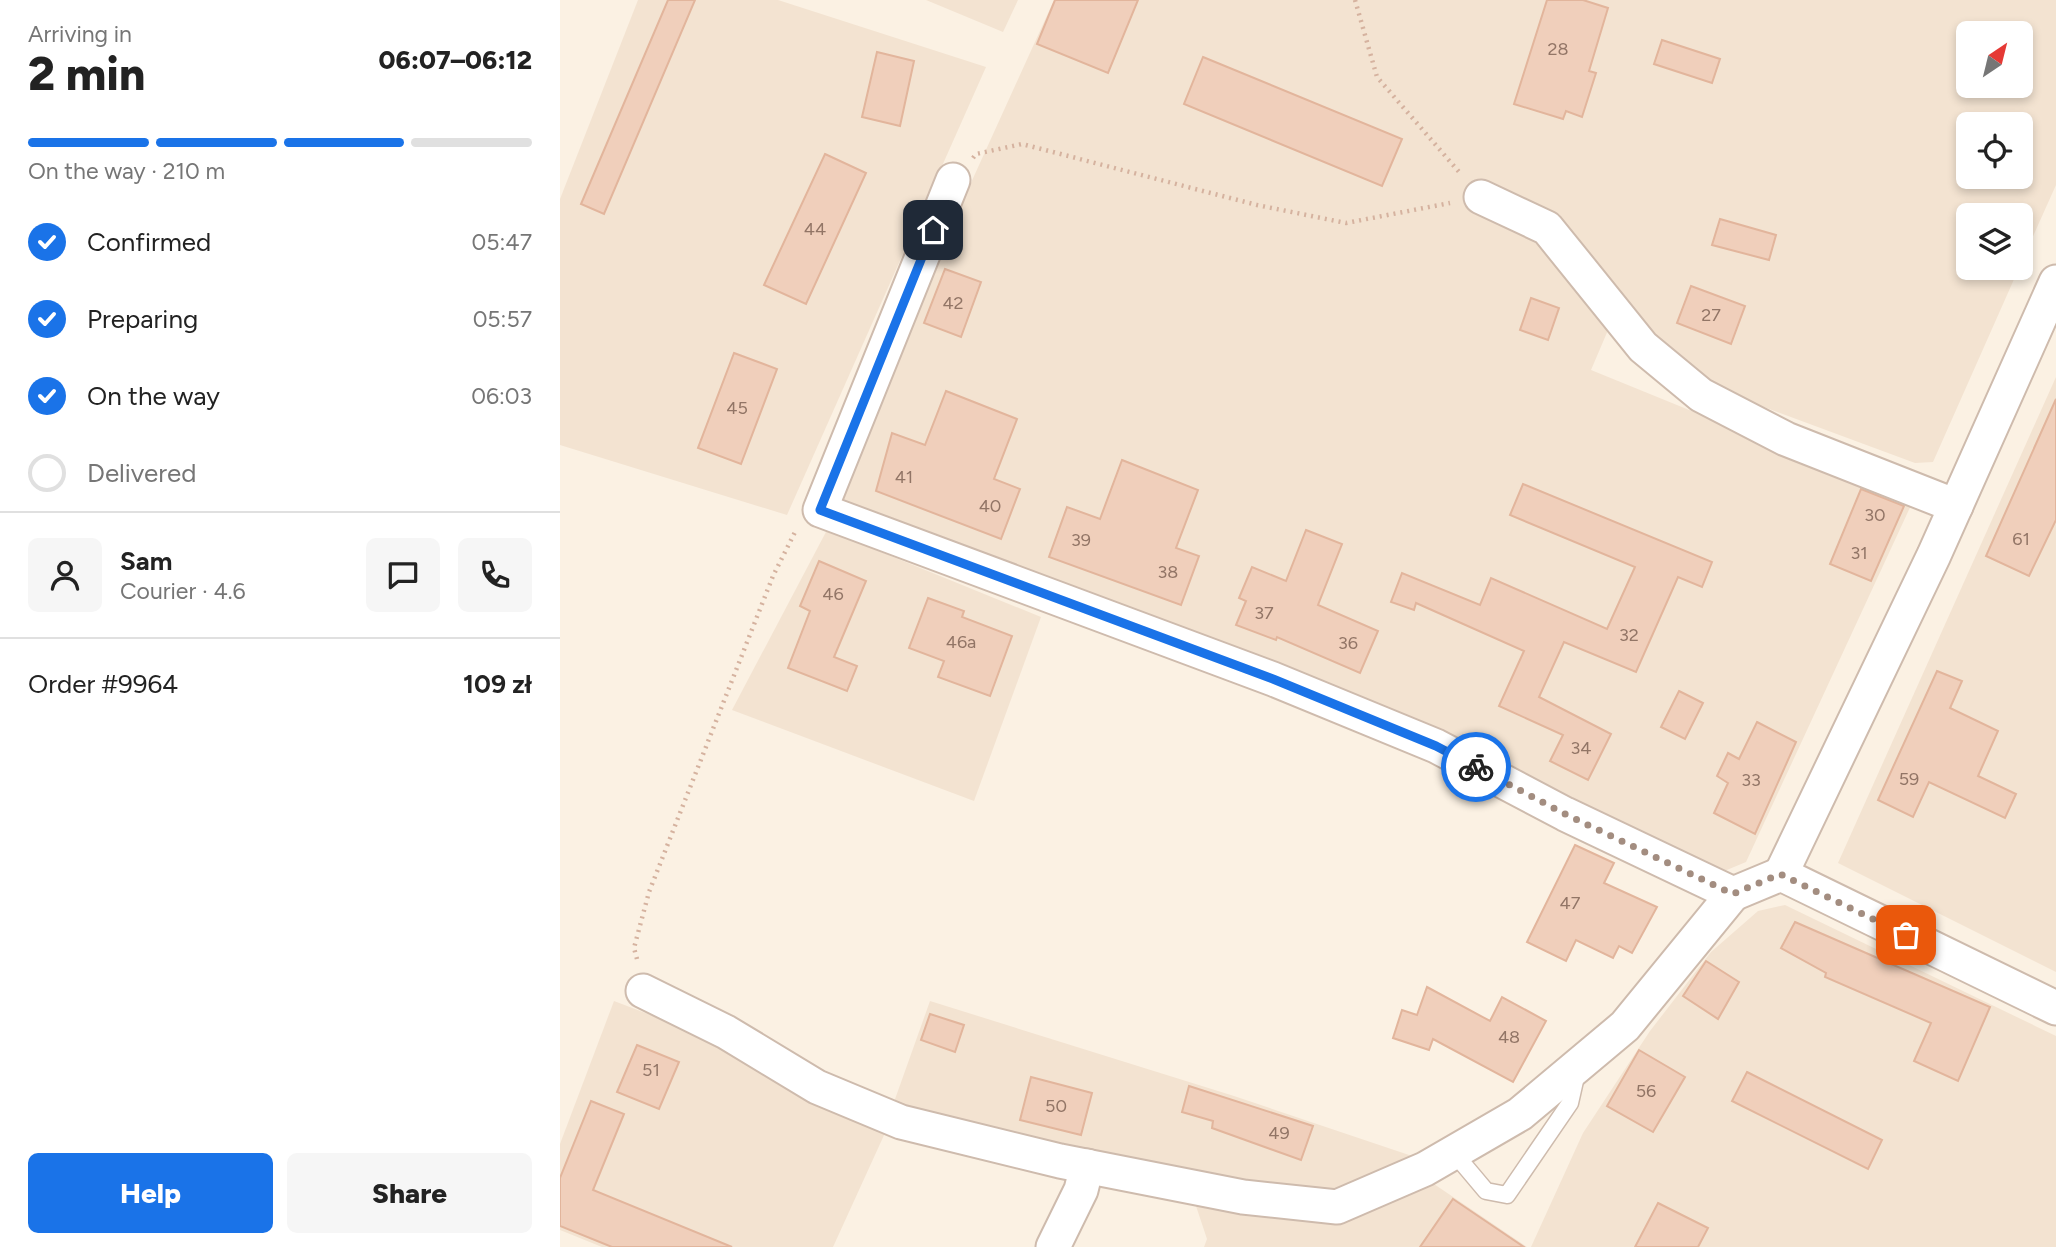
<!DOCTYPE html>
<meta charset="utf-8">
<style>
:root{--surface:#fff;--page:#f6f6f6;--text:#222;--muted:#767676;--line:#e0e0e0;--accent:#1a73e8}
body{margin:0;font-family:Figtree,sans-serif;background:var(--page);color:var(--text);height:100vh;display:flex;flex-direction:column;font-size:26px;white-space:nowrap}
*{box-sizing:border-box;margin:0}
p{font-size:23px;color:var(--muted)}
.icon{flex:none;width:38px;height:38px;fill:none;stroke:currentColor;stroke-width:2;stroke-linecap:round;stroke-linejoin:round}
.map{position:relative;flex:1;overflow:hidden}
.details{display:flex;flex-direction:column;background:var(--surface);width:560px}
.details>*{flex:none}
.needle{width:46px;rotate:35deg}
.tools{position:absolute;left:1396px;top:21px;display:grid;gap:14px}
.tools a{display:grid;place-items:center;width:77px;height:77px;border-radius:10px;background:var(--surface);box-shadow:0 4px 10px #0003;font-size:35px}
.pin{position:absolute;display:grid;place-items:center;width:60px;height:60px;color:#fff;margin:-30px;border-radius:14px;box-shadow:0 4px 10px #0006}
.courier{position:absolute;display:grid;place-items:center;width:70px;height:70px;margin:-35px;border:5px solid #1a73e8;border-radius:50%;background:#fff;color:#222;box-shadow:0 2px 9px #0007}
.headline em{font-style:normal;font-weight:800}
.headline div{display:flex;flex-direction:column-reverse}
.headline{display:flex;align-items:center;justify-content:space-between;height:119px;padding:0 28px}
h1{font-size:46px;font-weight:800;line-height:52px}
.bar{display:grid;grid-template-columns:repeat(4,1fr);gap:10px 7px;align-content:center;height:84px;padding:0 28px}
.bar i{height:9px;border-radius:5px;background:var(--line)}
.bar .active{background:var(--accent)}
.bar p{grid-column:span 4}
.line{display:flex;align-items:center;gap:18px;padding:0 28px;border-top:2px solid var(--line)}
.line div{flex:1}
.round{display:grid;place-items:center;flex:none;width:74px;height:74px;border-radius:10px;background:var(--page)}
ol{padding:0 28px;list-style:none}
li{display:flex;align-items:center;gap:21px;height:77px}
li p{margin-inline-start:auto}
li .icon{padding:7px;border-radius:50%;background:var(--accent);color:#fff;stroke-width:4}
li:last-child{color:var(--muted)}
li i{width:38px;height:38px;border:4px solid var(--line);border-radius:50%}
.primary-button{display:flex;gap:14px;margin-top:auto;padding:14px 28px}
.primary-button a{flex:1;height:80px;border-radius:10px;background:var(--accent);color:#fff;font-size:28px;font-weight:800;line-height:80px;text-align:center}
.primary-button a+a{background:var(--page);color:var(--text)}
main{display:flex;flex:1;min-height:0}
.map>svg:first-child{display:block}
.residential{fill:#f3e3d1;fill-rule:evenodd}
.building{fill:#f0cfbb;stroke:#e2b59c;stroke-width:2}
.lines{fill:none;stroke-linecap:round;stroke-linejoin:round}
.service-casing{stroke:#cebbad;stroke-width:19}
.minor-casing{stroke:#cebbad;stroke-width:37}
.path{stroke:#d5b29f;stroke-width:4.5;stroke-dasharray:2 5;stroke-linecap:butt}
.service{stroke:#fff;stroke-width:16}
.minor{stroke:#fff;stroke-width:33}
.done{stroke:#a38d80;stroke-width:7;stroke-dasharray:0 12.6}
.route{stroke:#1a73e8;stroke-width:9}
.labels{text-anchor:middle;stroke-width:5;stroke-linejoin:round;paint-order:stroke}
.number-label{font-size:18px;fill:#927566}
</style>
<main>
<section class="details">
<div class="headline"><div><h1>2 min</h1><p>Arriving in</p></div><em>06:07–06:12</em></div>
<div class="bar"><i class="active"></i><i class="active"></i><i class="active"></i><i></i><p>On the way · 210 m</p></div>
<ol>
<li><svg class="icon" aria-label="check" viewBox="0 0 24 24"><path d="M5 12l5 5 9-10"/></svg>Confirmed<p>05:47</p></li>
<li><svg class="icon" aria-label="check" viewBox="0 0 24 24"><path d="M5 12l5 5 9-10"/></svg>Preparing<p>05:57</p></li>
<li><svg class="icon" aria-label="check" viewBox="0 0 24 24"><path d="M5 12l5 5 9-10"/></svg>On the way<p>06:03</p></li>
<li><i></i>Delivered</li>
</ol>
<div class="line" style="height:126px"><a class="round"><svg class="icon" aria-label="person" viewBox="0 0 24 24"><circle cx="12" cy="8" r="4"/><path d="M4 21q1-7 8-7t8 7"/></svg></a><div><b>Sam</b><p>Courier · 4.6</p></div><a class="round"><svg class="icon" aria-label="chat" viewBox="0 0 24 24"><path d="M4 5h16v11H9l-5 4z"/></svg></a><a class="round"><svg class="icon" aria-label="phone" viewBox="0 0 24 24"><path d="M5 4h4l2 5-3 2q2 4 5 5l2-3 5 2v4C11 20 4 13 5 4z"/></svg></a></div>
<div class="line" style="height:91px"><div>Order #9964</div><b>109 zł</b></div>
<div class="primary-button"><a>Help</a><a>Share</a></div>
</section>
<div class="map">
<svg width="1496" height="1247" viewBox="0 0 1496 1247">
<rect width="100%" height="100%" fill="#fbf1e3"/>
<g class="residential">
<path d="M 78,0 L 218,0 L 426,67 L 227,515 L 0,445 L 0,199 Z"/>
<path d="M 366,0 L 458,0 L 443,32 Z"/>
<path d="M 494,0 L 1496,0 L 1496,185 L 1461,263 L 1461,215 L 1409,215 L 1409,268 L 1459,268 L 1373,462 L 1355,463 L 1169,394 L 1103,343 L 1063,295 L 1031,370 L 1353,501 L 1186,862 L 1162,872 L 280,502 L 375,262 ZM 1409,33 L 1461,33 L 1461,86 L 1409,86 ZM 1409,124 L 1461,124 L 1461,177 L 1409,177 Z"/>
<path d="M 1496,377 L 1496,972 L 1278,863 Z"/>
<path d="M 267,530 L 481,617 L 414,801 L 172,710 Z"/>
<path d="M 1225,905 L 1496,1036 L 1496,1247 L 971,1247 L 1023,1133 L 1090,1031 L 1151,952 L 1198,911 Z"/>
<path d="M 54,1001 L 143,1035 L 325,1133 L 273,1247 L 42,1247 L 0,1230 L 0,1144 Z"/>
<path d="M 370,1001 L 674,1096 L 852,1156 L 790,1190 L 752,1197 L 420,1132 L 334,1102 Z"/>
<path d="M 868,1180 L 967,1247 L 644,1247 L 647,1239 L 635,1203 L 734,1215 Z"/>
</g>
<g class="building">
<path d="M 108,0 L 135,0 L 44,214 L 21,204 Z"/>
<path d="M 495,0 L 578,0 L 548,73 L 477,44 Z"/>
<path d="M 987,0 L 1023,0 L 1048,8 L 1029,71 L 1036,73 L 1022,117 L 1006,111 L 1003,119 L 954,104 Z"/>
<path d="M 1102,40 L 1160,59 L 1152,83 L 1094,64 Z"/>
<path d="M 317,52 L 354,61 L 340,126 L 302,117 Z"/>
<path d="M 643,57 L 842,139 L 822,186 L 624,104 Z"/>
<path d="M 265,154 L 306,173 L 246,304 L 204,285 Z"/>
<path d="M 1160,219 L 1216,235 L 1209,260 L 1152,245 Z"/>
<path d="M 385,269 L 421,282 L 401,337 L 364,323 Z"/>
<path d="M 1131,286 L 1185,306 L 1171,344 L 1117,323 Z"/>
<path d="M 971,298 L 999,308 L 988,340 L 960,330 Z"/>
<path d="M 174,353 L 217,369 L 181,464 L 138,448 Z"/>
<path d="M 386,391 L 457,419 L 434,479 L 460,489 L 441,539 L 316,491 L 332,433 L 365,445 Z"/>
<path d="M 1496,399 L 1496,520 L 1469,576 L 1426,556 Z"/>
<path d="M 562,460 L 638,490 L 616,548 L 639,556 L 621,605 L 489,557 L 507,507 L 540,519 Z"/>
<path d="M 963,484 L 1152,562 L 1142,587 L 1118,577 L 1076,672 L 1004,642 L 979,697 L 1051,734 L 1028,780 L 990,761 L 1003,735 L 939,706 L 964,651 L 856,603 L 854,610 L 831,602 L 842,573 L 920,605 L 931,578 L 1047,629 L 1075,567 L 950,515 Z"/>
<path d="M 1301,489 L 1344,506 L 1311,581 L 1270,564 Z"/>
<path d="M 746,530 L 782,544 L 758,605 L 818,631 L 800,673 L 717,637 L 716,640 L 676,625 L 686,601 L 679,598 L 692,567 L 726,581 Z"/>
<path d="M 259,561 L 306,581 L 274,657 L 297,666 L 287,691 L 228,668 L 250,611 L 240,606 Z"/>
<path d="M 368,598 L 404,611 L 402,617 L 452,636 L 430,696 L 378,677 L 384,661 L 349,648 Z"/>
<path d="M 1377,671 L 1402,681 L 1390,708 L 1438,731 L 1418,776 L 1456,794 L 1445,818 L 1369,782 L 1353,817 L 1318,800 Z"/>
<path d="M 1119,691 L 1143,703 L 1125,739 L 1101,727 Z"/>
<path d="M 1197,722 L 1236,742 L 1195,834 L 1154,813 L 1168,783 L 1157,776 L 1168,753 L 1179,759 Z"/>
<path d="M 1015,845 L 1054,863 L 1044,883 L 1097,907 L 1072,953 L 1059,946 L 1053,958 L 1016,940 L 1006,961 L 967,942 Z"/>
<path d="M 1235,922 L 1430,1007 L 1398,1081 L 1354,1061 L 1371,1023 L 1265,977 L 1266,973 L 1221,948 Z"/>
<path d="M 1146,961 L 1179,982 L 1158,1019 L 1123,996 Z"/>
<path d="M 867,987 L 930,1021 L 942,997 L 986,1021 L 953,1082 L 873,1039 L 869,1050 L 833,1038 L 842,1010 L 857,1015 Z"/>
<path d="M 370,1014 L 404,1025 L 395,1052 L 361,1040 Z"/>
<path d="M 77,1045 L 119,1062 L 99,1109 L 57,1092 Z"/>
<path d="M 1079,1050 L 1125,1077 L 1093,1132 L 1047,1106 Z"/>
<path d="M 1187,1072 L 1322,1140 L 1308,1169 L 1172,1101 Z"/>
<path d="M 471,1077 L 532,1093 L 521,1135 L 460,1120 Z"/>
<path d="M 629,1086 L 753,1126 L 741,1160 L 652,1128 L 653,1121 L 622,1112 Z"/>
<path d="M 31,1101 L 64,1114 L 33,1190 L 172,1247 L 52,1247 L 0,1226 L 0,1178 Z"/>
<path d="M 893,1199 L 964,1247 L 860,1247 Z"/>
<path d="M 1098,1203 L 1148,1228 L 1138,1247 L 1075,1247 Z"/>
</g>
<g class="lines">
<g class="service-casing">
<path id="service" d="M 894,1153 L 926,1191 L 947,1195 L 1010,1103 L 1017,1072"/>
</g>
<g class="minor-casing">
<g id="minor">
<path d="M 393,180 L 260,510 L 713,679 L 876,746 L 1005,814 L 1173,894 L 1221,874"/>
<path d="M 921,197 L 987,228 L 1083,347 L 1141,395 L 1226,439 L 1396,506"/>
<path d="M 1496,282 L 1374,555 L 1221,874 L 1496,1008"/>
<path d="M 83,991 L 166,1032 L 257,1087 L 341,1122 L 500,1161 L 683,1197 L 777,1207 L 865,1169 L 960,1114 L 1065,1026 L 1173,894"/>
<path d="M 493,1247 L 521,1190 L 527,1166"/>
</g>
</g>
<g class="path">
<path d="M 795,0 L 817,77 L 900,173"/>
<path d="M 413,158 L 416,154 L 462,144 L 697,205 L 786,223 L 890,203"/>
<path d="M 77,959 L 74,948 L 89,892 L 213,576 L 236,530"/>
</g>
<use href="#service" class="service"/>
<use href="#minor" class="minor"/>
</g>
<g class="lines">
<path class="done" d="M 916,767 L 1005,814 L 1173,894 L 1220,874 L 1346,935"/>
<path class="route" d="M 373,230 L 260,510 L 713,679 L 876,746 L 916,767"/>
</g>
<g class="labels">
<g class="number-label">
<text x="998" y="55">28</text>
<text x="255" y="235">44</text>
<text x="393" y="309">42</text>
<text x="1151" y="321">27</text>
<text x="177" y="414">45</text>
<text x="344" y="483">41</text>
<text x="430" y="512">40</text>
<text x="1315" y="521">30</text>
<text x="1461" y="545">61</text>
<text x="521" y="546">39</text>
<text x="1299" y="559">31</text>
<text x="608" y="578">38</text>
<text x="273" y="600">46</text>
<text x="704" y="619">37</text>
<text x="1069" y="641">32</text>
<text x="401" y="648">46a</text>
<text x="788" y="649">36</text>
<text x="1021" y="754">34</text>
<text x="1349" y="785">59</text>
<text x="1191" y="786">33</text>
<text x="1010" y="909">47</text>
<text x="949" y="1043">48</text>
<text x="91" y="1076">51</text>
<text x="1086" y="1097">56</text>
<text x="496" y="1112">50</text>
<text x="719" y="1139">49</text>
</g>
</g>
</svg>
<div class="tools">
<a><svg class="needle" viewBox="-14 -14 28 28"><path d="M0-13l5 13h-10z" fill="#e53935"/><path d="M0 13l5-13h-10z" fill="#767676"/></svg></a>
<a><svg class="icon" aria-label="locate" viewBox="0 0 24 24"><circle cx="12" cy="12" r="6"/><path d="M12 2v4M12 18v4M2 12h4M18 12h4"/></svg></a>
<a><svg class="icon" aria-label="layers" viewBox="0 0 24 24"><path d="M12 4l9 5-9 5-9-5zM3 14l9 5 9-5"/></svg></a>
</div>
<div class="pin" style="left:1346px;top:935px;background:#ea580c"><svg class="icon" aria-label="bag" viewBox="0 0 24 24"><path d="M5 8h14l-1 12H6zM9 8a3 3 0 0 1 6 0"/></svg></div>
<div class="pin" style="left:373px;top:230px;background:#1f2937"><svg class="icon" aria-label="home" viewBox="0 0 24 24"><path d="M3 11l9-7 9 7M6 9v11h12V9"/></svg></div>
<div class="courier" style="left:916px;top:767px"><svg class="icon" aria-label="bike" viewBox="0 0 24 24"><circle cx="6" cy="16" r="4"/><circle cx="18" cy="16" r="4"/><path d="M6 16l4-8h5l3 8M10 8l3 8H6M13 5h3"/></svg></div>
</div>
</main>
